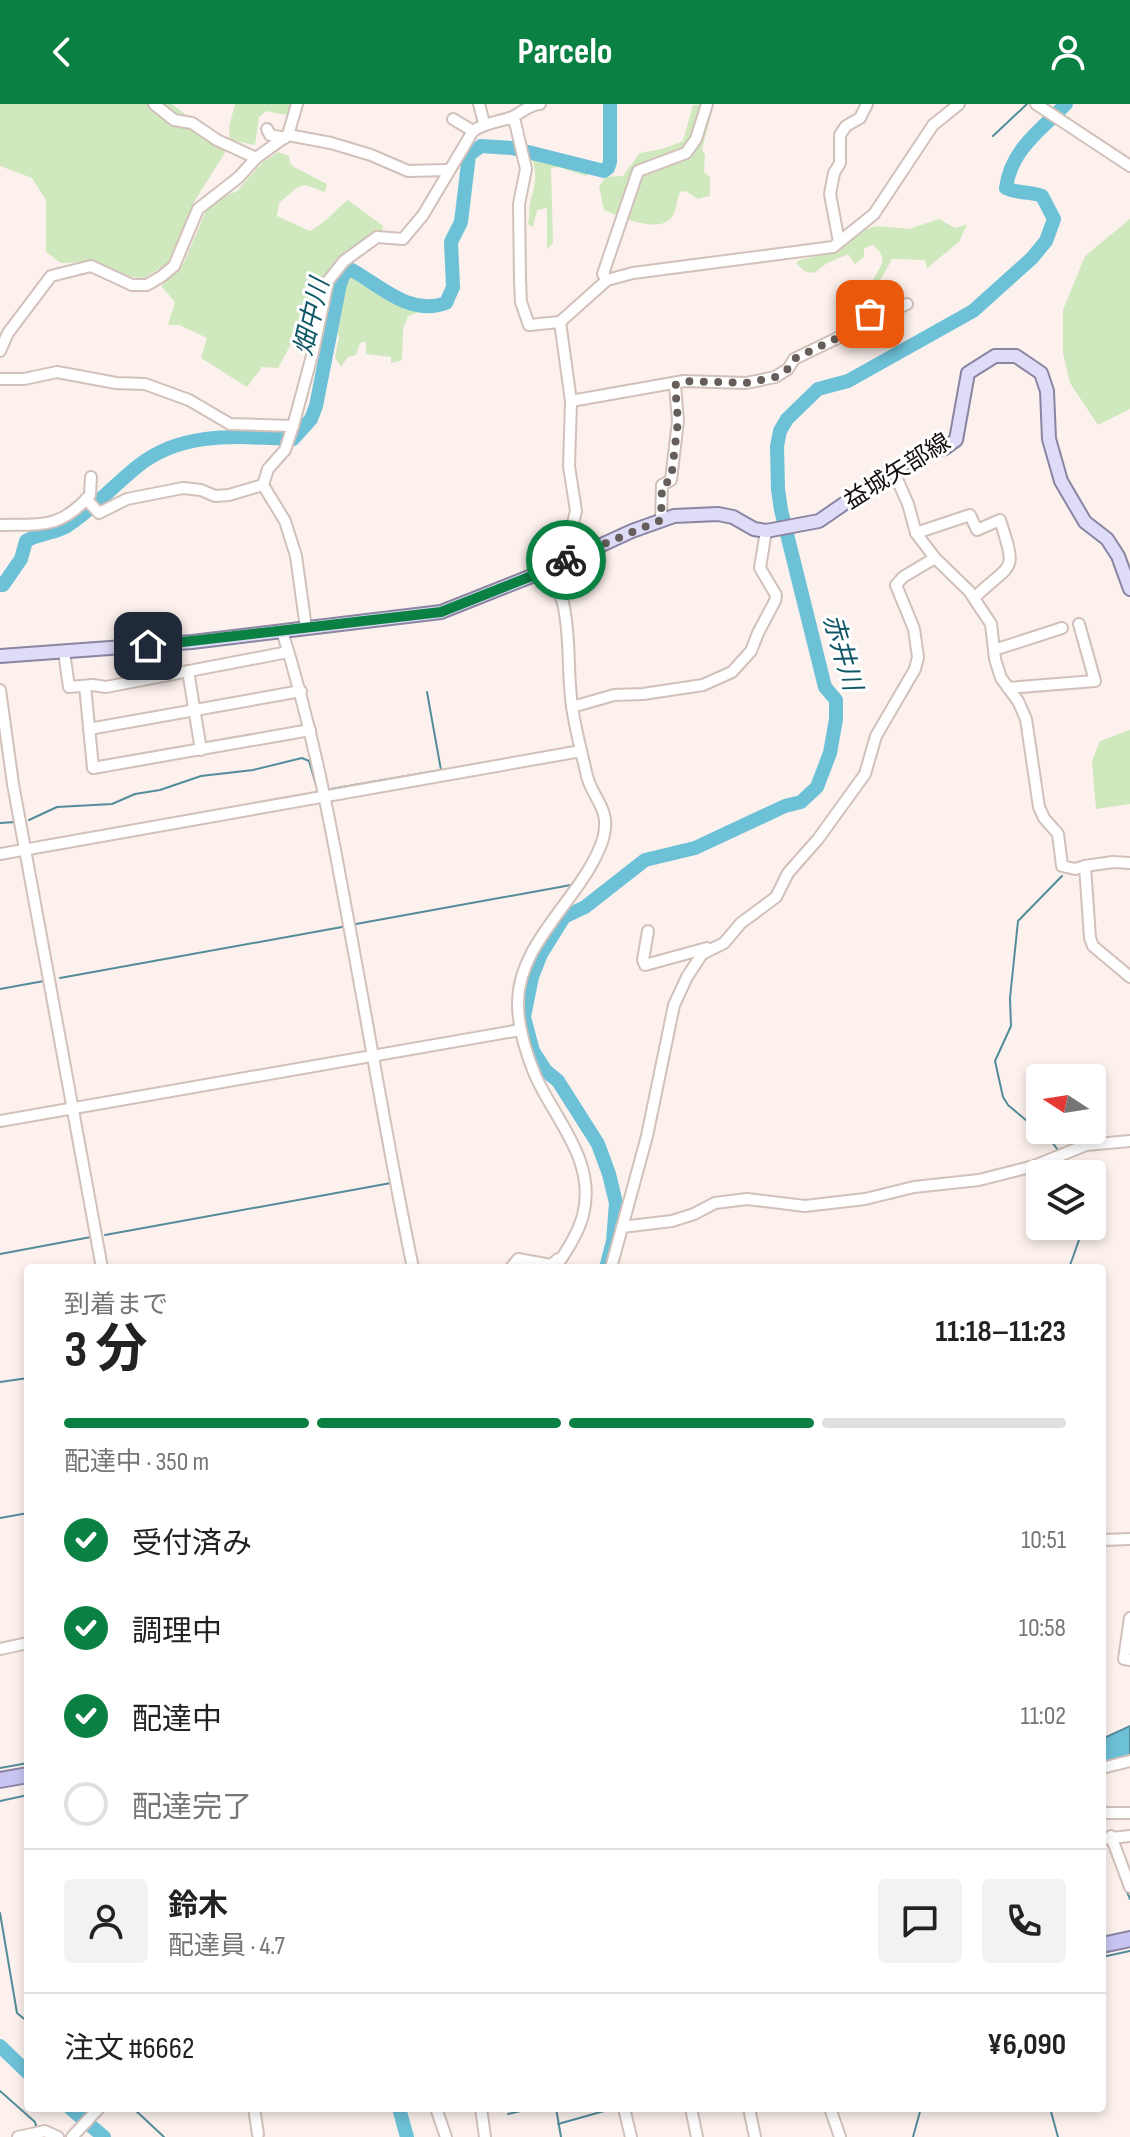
<!DOCTYPE html>
<html lang="ja">
<meta charset="utf-8">
<style>
:root{--surface:#fff;--page:#f2f2f2;--text:#222;--muted:#767676;--line:#e0e0e0;--accent:#0b8043}
body{margin:0;font-family:"Sofia Sans Condensed","Noto Sans JP",sans-serif;background:var(--page);color:var(--text);height:100vh;display:flex;flex-direction:column;font-size:30px;white-space:nowrap}
*{box-sizing:border-box;margin:0}
p{font-size:26px;color:var(--muted)}
.icon{flex:none;width:44px;height:44px;fill:none;stroke:currentColor;stroke-width:2;stroke-linecap:round;stroke-linejoin:round}
.map{position:relative;flex:1;overflow:hidden}
.details{position:absolute;left:24px;top:1160px;width:1082px;height:848px;display:flex;flex-direction:column;background:var(--surface);border-radius:8px;box-shadow:0 4px 12px #0003}
.details>*{flex:none}
.needle{width:52px;rotate:282deg}
.controls{position:absolute;left:1026px;top:960px;display:grid;gap:16px}
.controls a{display:grid;place-items:center;width:80px;height:80px;border-radius:8px;background:var(--surface);box-shadow:0 4px 12px #0003;font-size:40px}
.pin{position:absolute;display:grid;place-items:center;width:68px;height:68px;color:#fff;margin:-34px;border-radius:16px;box-shadow:0 4px 12px #0006}
.courier{position:absolute;display:grid;place-items:center;width:80px;height:80px;margin:-40px;border:6px solid #0b8043;border-radius:50%;background:#fff;color:#222;box-shadow:0 2px 10px #0007}
.overview em{font-style:normal;font-weight:700}
.overview div{display:flex;flex-direction:column-reverse}
.overview{display:flex;align-items:center;justify-content:space-between;height:136px;padding:0 40px}
h1{font-size:52px;font-weight:700;line-height:60px}
.bar{display:grid;grid-template-columns:repeat(4,1fr);gap:12px 8px;align-content:center;height:96px;padding:0 40px}
.bar i{height:10px;border-radius:6px;background:var(--line)}
.bar .selected{background:var(--accent)}
.bar p{grid-column:span 4}
.line{display:flex;align-items:center;gap:20px;padding:0 40px;border-top:2px solid var(--line)}
.line div{flex:1}
.round{display:grid;place-items:center;flex:none;width:84px;height:84px;border-radius:8px;background:var(--page)}
ol{padding:0 40px;list-style:none}
li{display:flex;align-items:center;gap:24px;height:88px}
li p{margin-inline-start:auto}
li .icon{padding:8px;border-radius:50%;background:var(--accent);color:#fff;stroke-width:4}
li:last-child{color:var(--muted)}
li i{width:44px;height:44px;border:4px solid var(--line);border-radius:50%}
header{display:flex;justify-content:space-between;align-items:center;height:104px;padding:0 40px;background:var(--accent);color:#fff;font-size:36px;font-weight:700}
.map>svg:first-child{display:block}
.green{fill:#d0e8bd}
.water{fill:#6dc1d7;stroke:#538c9a;stroke-width:2}
.lines{fill:none;stroke-linecap:round;stroke-linejoin:round}
.stream{stroke:#538c9a;stroke-width:2}
.river{stroke:#6dc1d7;stroke-width:14}
.minor-casing{stroke:#d2c1ba;stroke-width:14}
.major-casing{stroke:#8985a2;stroke-width:16}
.highway-casing{stroke:#8985a2;stroke-width:18}
.minor{stroke:#fff;stroke-width:10}
.major{stroke:#dedcf7;stroke-width:12}
.highway{stroke:#c8c5f2;stroke-width:14}
.done{stroke:#665e5b;stroke-width:8;stroke-dasharray:0 14.4}
.route{stroke:#0b8043;stroke-width:10}
.labels{text-anchor:middle;stroke-width:6;stroke-linejoin:round;paint-order:stroke}
.street-label{font-size:24px;fill:#150f0d;stroke:#fff}
.water-label{font-size:26px;font-style:italic;fill:#0f5767;stroke:#fff}
</style>
<header><svg class="icon" aria-label="back" viewBox="0 0 24 24"><path d="M15 5l-7 7 7 7"/></svg>Parcelo<svg class="icon" aria-label="person" viewBox="0 0 24 24"><circle cx="12" cy="8" r="4"/><path d="M4 21q1-7 8-7t8 7"/></svg></header>
<div class="map">
<svg width="1130" height="2033" viewBox="0 0 1130 2033">
<rect width="100%" height="100%" fill="#fcf1ed"/>
<g class="green">
<path d="M 0,0 L 172,0 L 228,44 L 194,98 L 169,159 L 144,174 L 122,172 L 91,158 L 61,159 L 46,148 L 46,96 L 32,74 L 0,62 Z"/>
<path d="M 235,0 L 290,0 L 291,6 L 286,11 L 266,7 L 259,13 L 255,41 L 230,36 L 229,23 Z"/>
<path d="M 714,0 L 702,45 L 705,51 L 704,68 L 710,73 L 710,92 L 698,95 L 686,87 L 680,88 C 677,95 677,101 675,107 C 665,135 621,112 604,106 L 599,82 L 606,73 L 623,72 L 640,49 L 662,45 L 683,37 L 693,1 Z"/>
<path d="M 278,48 L 289,52 L 290,59 L 294,63 L 327,80 L 325,88 L 305,81 L 296,84 L 279,99 L 277,112 L 310,127 C 324,120 335,106 348,96 L 383,122 L 382,131 L 337,158 L 325,171 L 314,219 L 298,227 L 278,264 L 262,263 L 247,283 L 201,254 L 207,234 L 179,221 L 168,221 L 175,198 L 161,182 L 177,168 L 184,158 L 208,102 L 223,93 L 237,87 L 262,59 Z"/>
<path d="M 530,52 L 593,67 L 586,72 L 558,63 L 551,64 L 553,139 L 547,145 L 547,104 L 537,106 L 533,123 L 528,120 C 530,113 529,106 530,99 C 535,81 539,69 530,52 Z"/>
<path d="M 939,115 L 955,124 L 967,120 L 959,138 L 927,164 L 925,156 L 892,155 L 877,182 L 873,176 C 882,159 889,155 873,141 L 864,144 L 864,153 L 855,160 L 848,150 L 827,159 L 814,169 L 804,167 L 796,159 L 799,156 L 831,149 L 845,142 L 864,126 L 876,122 L 909,125 Z"/>
<path d="M 1130,115 L 1130,305 L 1098,321 L 1070,279 L 1063,249 L 1063,206 L 1085,152 Z"/>
<path d="M 353,169 L 404,202 L 420,208 L 408,212 L 403,225 L 402,256 L 391,259 L 391,253 L 366,250 L 366,237 L 360,239 L 356,251 L 348,253 L 341,263 L 335,253 L 339,233 L 335,224 L 345,171 Z"/>
<path d="M 1130,626 L 1130,700 L 1096,705 L 1092,657 L 1100,637 Z"/>
</g>
<path class="water" d="M 1130,1622 L 1130,1654 L 1102,1661 L 1102,1635 Z"/>
<g class="lines">
<g class="stream">
<path d="M 993,32 L 1027,0"/>
<path d="M 331,685 L 441,666 L 427,588"/>
<path d="M 29,716 L 57,703 L 112,700 L 135,690 L 160,686 L 201,672 L 253,666 L 302,654 L 309,657 L 318,688"/>
<path d="M 0,719 L 15,718"/>
<path d="M 356,820 L 571,781"/>
<path d="M 60,874 L 342,823"/>
<path d="M 0,885 L 44,877"/>
<path d="M 1060,1049 L 1052,1038 L 1008,1001 L 1003,993 L 995,957 L 1011,922 L 1010,894 L 1018,817 L 1062,772"/>
<path d="M 1064,1054 L 1080,1070"/>
<path d="M 105,1131 L 391,1079"/>
<path d="M 0,1150 L 91,1133"/>
<path d="M 1069,1164 L 1084,1122"/>
<path d="M 0,1278 L 28,1274"/>
<path d="M 0,1414 L 28,1409"/>
<path d="M 0,1664 L 28,1659"/>
<path d="M 0,1697 L 28,1691"/>
<path d="M 1103,1730 L 1124,1728"/>
<path d="M 1127,1788 L 1130,1795"/>
<path d="M 0,1809 L 17,1909 L 28,1918"/>
<path d="M 1102,1853 L 1130,1847"/>
<path d="M 0,1987 L 35,2018 L 37,2025"/>
<path d="M 133,2004 L 164,2033"/>
<path d="M 556,2004 L 561,2033"/>
<path d="M 1050,2004 L 1058,2033"/>
<path d="M 508,2010 L 533,2004"/>
<path d="M 558,2020 L 615,2004"/>
<path d="M 913,2033 L 921,2004"/>
</g>
<g class="river">
<path d="M 0,481 L 3,481 L 21,455 L 26,437 C 39,429 54,430 67,422 C 93,405 114,381 138,362 C 183,326 239,333 293,335 L 311,315 L 316,302 L 340,180 L 344,169 L 352,166 C 382,183 410,212 446,199 L 453,183 L 451,138 L 461,118 L 469,51 L 481,42 L 512,44 L 604,67 L 608,64 L 610,58 L 610,0"/>
<path d="M 606,1164 L 613,1137 L 616,1099 L 609,1070 L 598,1040 L 558,977 L 546,967 L 533,947 L 524,913 L 532,873 L 541,850 L 564,813 L 585,803 L 645,756 L 695,744 L 785,702 L 801,698 L 817,683 L 830,649 L 836,615 L 836,596 L 825,583 L 781,406 L 778,385 L 777,342 L 780,327 L 787,315 L 818,285 L 848,277 L 973,207 L 1032,154 L 1046,137 L 1054,115 L 1042,92 C 1030,87 1018,90 1006,84 C 1011,45 1041,26 1066,0"/>
<path d="M 0,1942 L 28,1969"/>
<path d="M 70,2004 L 104,2033"/>
<path d="M 399,2004 L 407,2033"/>
</g>
<g class="minor-casing">
<g id="minor">
<path d="M 154,0 L 174,16 L 192,19 L 217,36 L 256,54"/>
<path d="M 479,0 L 484,19"/>
<path d="M 1036,0 L 1130,62"/>
<path d="M 509,14 L 515,18 L 526,65 L 519,100 L 520,176 L 521,198 L 529,221 L 560,218 L 607,176 L 633,169 L 833,143 L 874,110 L 933,21 L 959,0"/>
<path d="M 453,15 L 473,27"/>
<path d="M 267,25 L 270,31 L 285,34"/>
<path d="M 288,31 L 331,39 L 371,51 L 408,67 L 448,66"/>
<path d="M 839,138 L 830,90 L 834,69 L 840,59 L 840,31 L 846,22 L 860,14 L 867,0"/>
<path d="M 607,176 L 603,170 L 638,67 L 686,49 L 696,35 L 707,0"/>
<path d="M 0,247 L 8,229 L 51,172 L 91,162 L 132,181 L 147,181 L 162,172 L 174,162 L 198,105 L 239,73 L 256,54 L 288,31 L 297,0"/>
<path d="M 0,275 L 24,275 L 57,268 L 116,279 L 145,280 L 189,296 L 230,320 L 293,322"/>
<path d="M 571,297 L 684,277 L 746,279 L 775,273 L 788,265 L 794,255 L 850,228 L 870,210 L 894,206 L 907,200"/>
<path d="M 893,366 L 908,400 L 916,429 L 935,454 L 969,487 L 991,520 L 995,555 L 1001,574 L 1018,597 L 1026,615 L 1039,703 L 1044,714 L 1058,730 L 1062,762 L 1075,765 L 1085,762 L 1090,834 L 1093,842 L 1130,873"/>
<path d="M 86,395 L 99,409 L 127,395 L 183,384 L 201,386 L 215,392 L 229,391 L 263,381"/>
<path d="M 661,416 L 662,381 L 671,376 L 678,317 L 675,281"/>
<path d="M 0,421 C 42,420 60,425 90,391 L 91,373"/>
<path d="M 916,429 L 970,411 L 977,426 L 1000,416 C 1018,471 1012,457 974,494"/>
<path d="M 306,524 L 296,452 L 285,417 L 263,381 L 268,365 L 285,346 L 293,322 L 313,248 L 328,177 L 344,157 L 377,133 L 403,135 L 423,111 L 473,27 C 485,19 496,18 510,14 C 521,10 527,1 540,0"/>
<path d="M 282,527 C 311,619 329,711 346,805 C 369,925 388,1045 413,1164"/>
<path d="M 994,546 L 1062,524"/>
<path d="M 64,548 L 69,583 L 93,581 L 106,583 L 288,548"/>
<path d="M 188,567 L 201,646"/>
<path d="M 85,582 L 93,664 L 310,626"/>
<path d="M 1008,584 L 1095,577 L 1079,520"/>
<path d="M 0,586 L 13,680 L 102,1164"/>
<path d="M 572,603 L 614,591 L 643,590 L 703,581 L 732,568 L 751,547 L 758,529 L 775,497 L 776,491 L 760,464 L 766,427"/>
<path d="M 89,625 L 301,587"/>
<path d="M 0,750 L 581,647"/>
<path d="M 1085,762 L 1113,758 L 1130,759"/>
<path d="M 648,827 L 643,856 L 645,861 L 707,844"/>
<path d="M 0,1017 L 520,926"/>
<path d="M 622,1123 L 672,1117 L 694,1110 L 715,1099 L 747,1095 L 805,1102 L 865,1095 L 914,1083 L 979,1076 L 1034,1062 L 1086,1041 L 1130,1037"/>
<path d="M 511,1164 L 518,1155 L 551,1161 L 558,1155"/>
<path d="M 555,1164 C 566,1148 578,1130 583,1111 C 597,1057 555,1016 535,971 C 526,949 518,924 518,900 C 517,837 585,792 603,735 C 612,703 591,695 586,668 C 581,646 575,624 572,602 C 567,569 571,532 563,499 C 560,488 552,477 547,466 L 571,427 L 576,407 L 569,362 L 571,297 L 560,218"/>
<path d="M 611,1164 L 647,1032 L 674,901 L 687,873 L 702,850 L 724,839 L 741,819 L 776,793 L 788,769 L 818,735 L 865,670 L 876,632 L 915,565 L 918,553 L 914,525 L 896,481 L 903,473 L 935,454"/>
<path d="M 1102,1436 L 1130,1435"/>
<path d="M 1130,1514 L 1124,1555 L 1130,1556"/>
<path d="M 0,1545 L 28,1539"/>
<path d="M 1102,1664 L 1130,1657"/>
<path d="M 1102,1709 L 1130,1709"/>
<path d="M 1111,1732 L 1130,1783"/>
<path d="M 1102,1735 L 1130,1732"/>
<path d="M 254,2004 L 258,2030"/>
<path d="M 436,2004 L 446,2033"/>
<path d="M 481,2004 L 485,2033"/>
<path d="M 624,2004 L 631,2033"/>
<path d="M 691,2004 L 697,2033"/>
<path d="M 749,2004 L 755,2033"/>
<path d="M 830,2004 L 840,2033"/>
<path d="M 18,2033 L 45,2027 L 58,2033"/>
<path d="M 72,2033 L 99,2004"/>
</g>
</g>
<g class="major-casing">
<path id="major" d="M 0,552 L 192,538 L 441,508 L 547,466 L 632,427 L 674,412 L 718,410 L 733,413 L 754,425 L 766,427 L 819,417 L 893,366 L 917,352 L 945,344 L 956,336 L 968,269 L 995,252 L 1016,252 L 1041,269 L 1047,287 L 1049,335 L 1061,377 L 1085,418 L 1107,435 L 1118,452 L 1130,485"/>
</g>
<g class="highway-casing">
<g id="highway">
<path d="M 0,1676 L 28,1671"/>
<path d="M 1102,1841 L 1130,1835"/>
</g>
</g>
<use href="#minor" class="minor"/>
<use href="#major" class="major"/>
<use href="#highway" class="highway"/>
</g>
<g class="lines">
<path class="done" d="M 566,456 L 661,416 L 662,381 L 671,376 L 678,317 L 675,281 L 684,277 L 746,279 L 775,273 L 788,265 L 794,255 L 850,228 L 870,210"/>
<path class="route" d="M 148,542 L 441,508 L 547,466 L 566,456"/>
</g>
<g class="labels">
<g class="street-label">
<text transform="translate(897 367) rotate(-32)" y="8">益城矢部線</text>
</g>
<g class="water-label">
<text transform="translate(311 213) rotate(-77)" y="9">畑中川</text>
<text transform="translate(843 548) rotate(74)" y="9">赤井川</text>
</g>
</g>
</svg>
<div class="controls">
<a><svg class="needle" viewBox="-14 -14 28 28"><path d="M0-13l5 13h-10z" fill="#e53935"/><path d="M0 13l5-13h-10z" fill="#767676"/></svg></a>
<a><svg class="icon" aria-label="layers" viewBox="0 0 24 24"><path d="M12 4l9 5-9 5-9-5zM3 14l9 5 9-5"/></svg></a>
</div>
<div class="pin" style="left:870px;top:210px;background:#ea580c"><svg class="icon" aria-label="bag" viewBox="0 0 24 24"><path d="M5 8h14l-1 12H6zM9 8a3 3 0 0 1 6 0"/></svg></div>
<div class="pin" style="left:148px;top:542px;background:#1f2937"><svg class="icon" aria-label="home" viewBox="0 0 24 24"><path d="M3 11l9-7 9 7M6 9v11h12V9"/></svg></div>
<div class="courier" style="left:566px;top:456px"><svg class="icon" aria-label="bike" viewBox="0 0 24 24"><circle cx="6" cy="16" r="4"/><circle cx="18" cy="16" r="4"/><path d="M6 16l4-8h5l3 8M10 8l3 8H6M13 5h3"/></svg></div>
<section class="details">
<div class="overview"><div><h1>3 分</h1><p>到着まで</p></div><em>11:18–11:23</em></div>
<div class="bar"><i class="selected"></i><i class="selected"></i><i class="selected"></i><i></i><p>配達中 · 350 m</p></div>
<ol>
<li><svg class="icon" aria-label="check" viewBox="0 0 24 24"><path d="M5 12l5 5 9-10"/></svg>受付済み<p>10:51</p></li>
<li><svg class="icon" aria-label="check" viewBox="0 0 24 24"><path d="M5 12l5 5 9-10"/></svg>調理中<p>10:58</p></li>
<li><svg class="icon" aria-label="check" viewBox="0 0 24 24"><path d="M5 12l5 5 9-10"/></svg>配達中<p>11:02</p></li>
<li><i></i>配達完了</li>
</ol>
<div class="line" style="height:144px"><a class="round"><svg class="icon" aria-label="person" viewBox="0 0 24 24"><circle cx="12" cy="8" r="4"/><path d="M4 21q1-7 8-7t8 7"/></svg></a><div><b>鈴木</b><p>配達員 · 4.7</p></div><a class="round"><svg class="icon" aria-label="chat" viewBox="0 0 24 24"><path d="M4 5h16v11H9l-5 4z"/></svg></a><a class="round"><svg class="icon" aria-label="phone" viewBox="0 0 24 24"><path d="M5 4h4l2 5-3 2q2 4 5 5l2-3 5 2v4C11 20 4 13 5 4z"/></svg></a></div>
<div class="line" style="height:104px"><div>注文 #6662</div><b>¥6,090</b></div>
</section>
</div>
